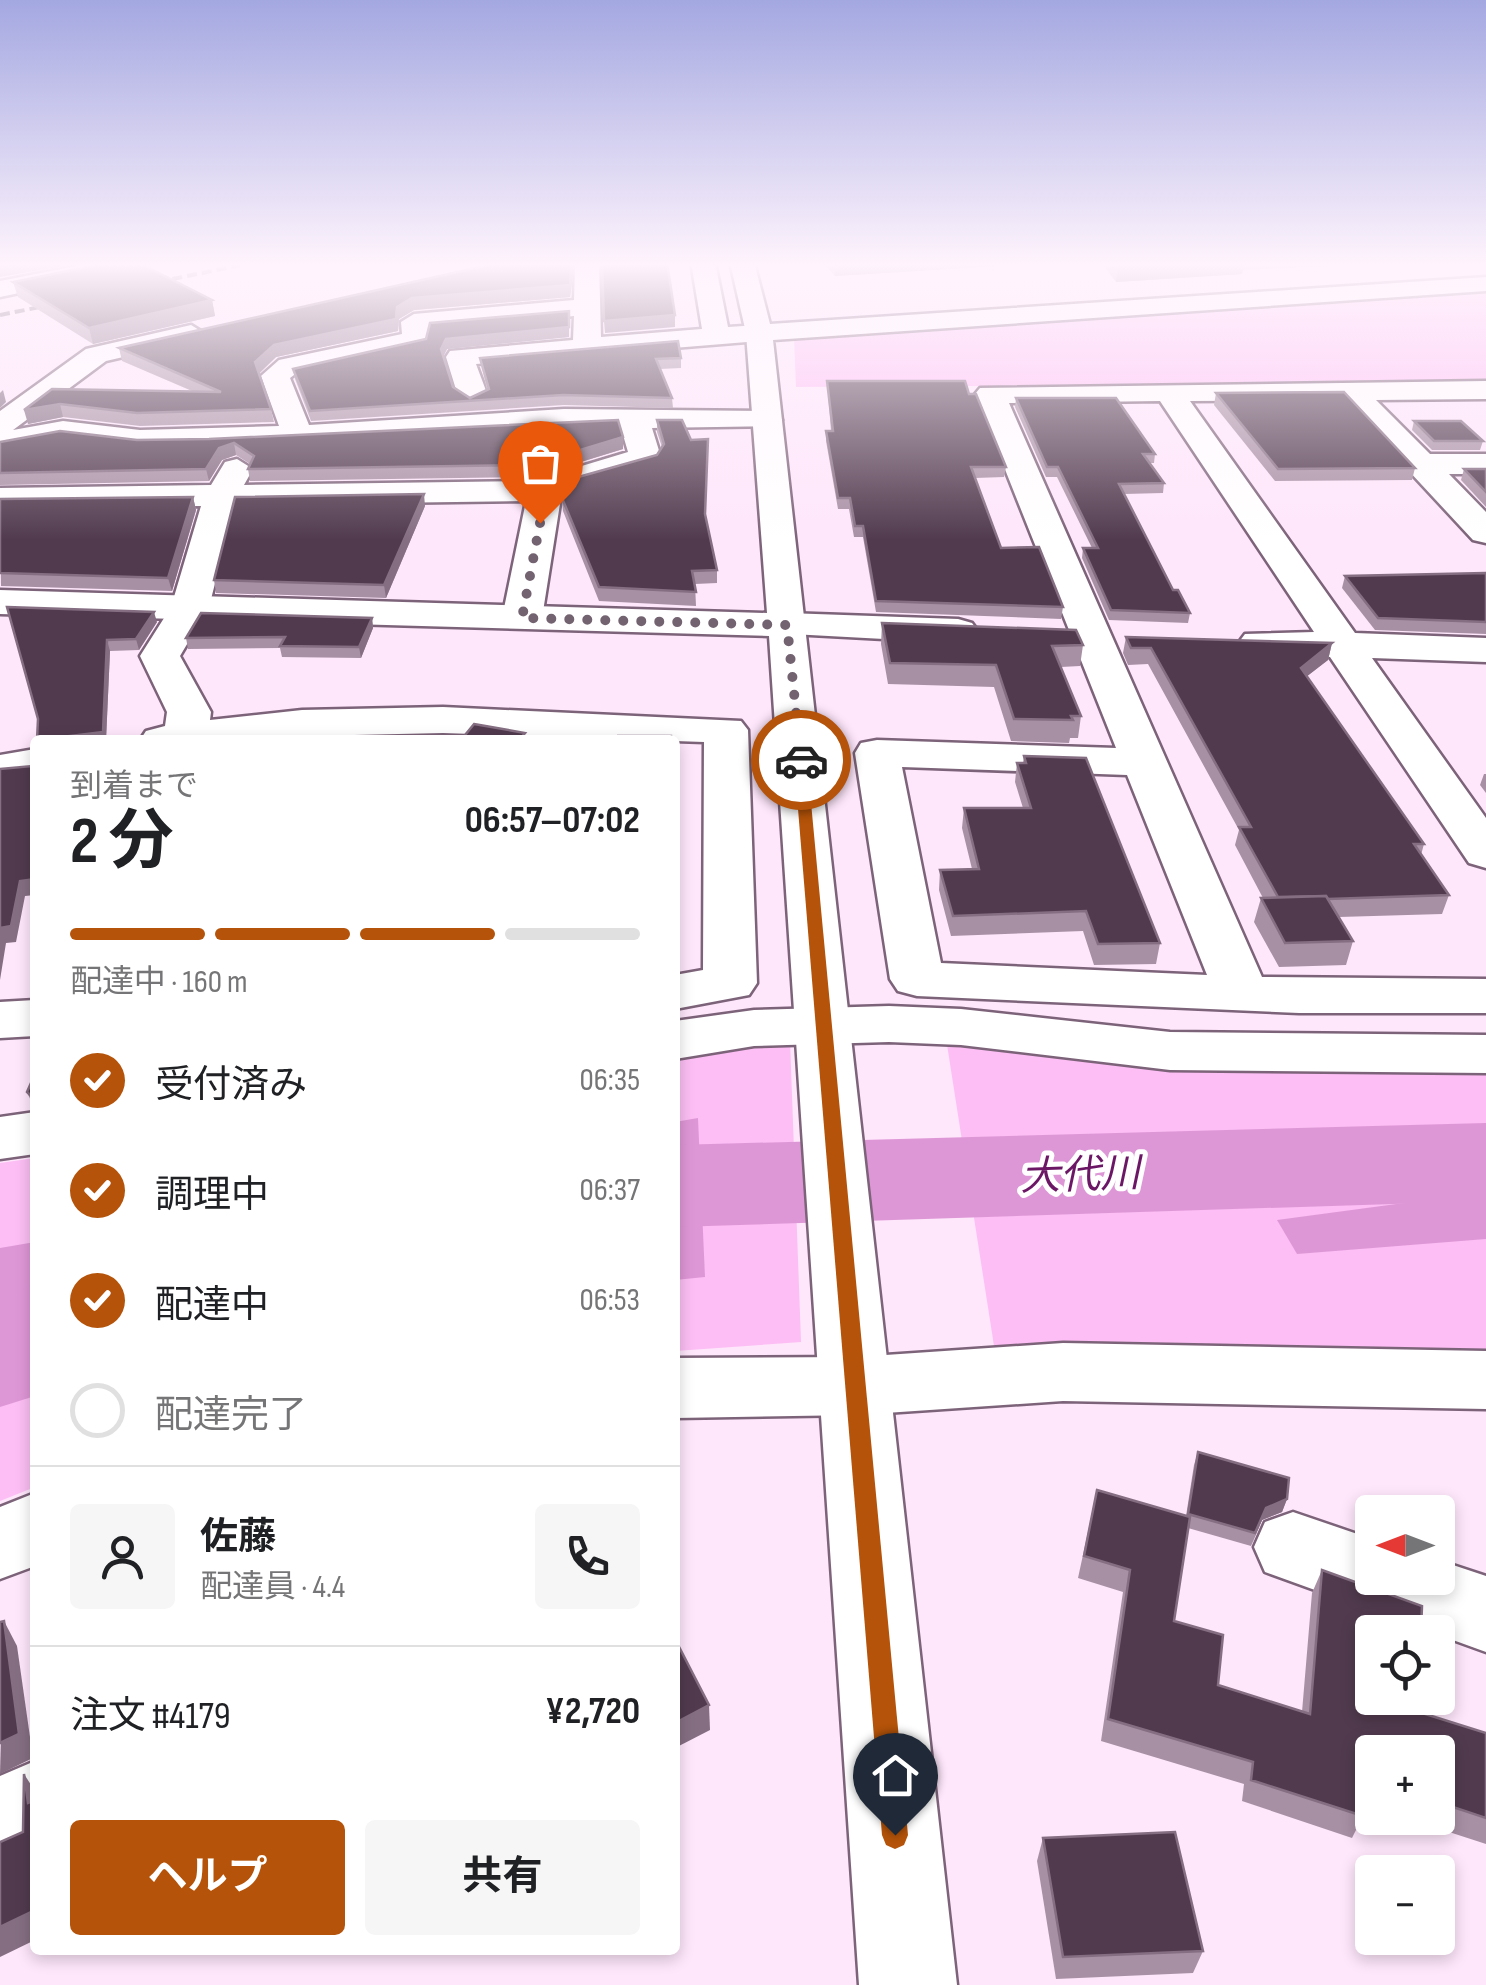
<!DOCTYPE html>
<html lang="ja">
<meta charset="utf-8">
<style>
:root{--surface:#fff;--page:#f6f6f6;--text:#202124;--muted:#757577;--line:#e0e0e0;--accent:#b45309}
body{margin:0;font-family:"Sofia Sans Condensed","Noto Sans JP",sans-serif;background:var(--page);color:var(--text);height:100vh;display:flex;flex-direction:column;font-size:38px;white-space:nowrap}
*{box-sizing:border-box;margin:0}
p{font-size:32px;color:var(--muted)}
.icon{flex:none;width:55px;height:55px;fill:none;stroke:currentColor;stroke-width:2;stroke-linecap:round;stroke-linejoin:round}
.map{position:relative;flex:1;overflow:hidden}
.drawer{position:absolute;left:30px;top:735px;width:650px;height:1220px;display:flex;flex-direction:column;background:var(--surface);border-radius:10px;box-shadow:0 5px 15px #0003}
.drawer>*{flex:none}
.needle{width:65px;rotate:270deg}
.buttons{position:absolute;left:1355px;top:1495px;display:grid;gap:20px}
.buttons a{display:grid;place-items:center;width:100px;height:100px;border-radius:10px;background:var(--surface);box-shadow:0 5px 15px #0003;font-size:50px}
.pin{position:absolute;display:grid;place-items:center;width:85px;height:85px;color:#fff;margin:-102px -42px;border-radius:50% 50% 50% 0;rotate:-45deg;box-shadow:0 0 10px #0007}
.pin .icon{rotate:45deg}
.courier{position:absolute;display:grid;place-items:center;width:100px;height:100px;margin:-50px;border:8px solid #b45309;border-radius:50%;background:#fff;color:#222;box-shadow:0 2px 12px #0007}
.headline em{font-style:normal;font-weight:700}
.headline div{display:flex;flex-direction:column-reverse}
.headline{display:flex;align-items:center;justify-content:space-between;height:170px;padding:0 40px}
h1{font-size:65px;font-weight:700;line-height:75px}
.bar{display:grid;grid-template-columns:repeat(4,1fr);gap:15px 10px;align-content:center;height:120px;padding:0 40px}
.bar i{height:12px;border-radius:8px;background:var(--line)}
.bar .active{background:var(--accent)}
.bar p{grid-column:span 4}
.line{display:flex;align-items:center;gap:25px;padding:0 40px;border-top:2px solid var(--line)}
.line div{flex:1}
.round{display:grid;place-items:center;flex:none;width:105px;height:105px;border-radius:10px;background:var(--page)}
ol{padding:0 40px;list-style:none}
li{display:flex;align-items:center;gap:30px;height:110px}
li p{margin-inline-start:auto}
li .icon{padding:10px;border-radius:50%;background:var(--accent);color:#fff;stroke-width:4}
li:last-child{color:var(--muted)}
li i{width:55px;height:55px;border:5px solid var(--line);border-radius:50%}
.cta{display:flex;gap:20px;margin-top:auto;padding:20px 40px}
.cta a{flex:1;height:115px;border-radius:10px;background:var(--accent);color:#fff;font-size:40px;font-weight:700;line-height:115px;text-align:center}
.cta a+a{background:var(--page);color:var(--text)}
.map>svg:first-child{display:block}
.green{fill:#fcbef4}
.water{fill:#de97d6}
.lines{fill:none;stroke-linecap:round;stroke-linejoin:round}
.river{fill:#de97d6;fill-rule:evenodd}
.street-casing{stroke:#7d6379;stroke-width:5}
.secondary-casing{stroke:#7d6379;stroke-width:5}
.street{fill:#fff;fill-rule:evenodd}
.secondary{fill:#fff;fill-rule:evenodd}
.rail{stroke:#70616e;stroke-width:4;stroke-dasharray:10 5;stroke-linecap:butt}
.wall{fill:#a890a4}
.shaded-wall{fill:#856e82}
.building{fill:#513a4e;stroke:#856e82;stroke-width:2.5}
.route{fill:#b45309}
.done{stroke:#736371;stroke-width:10;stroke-dasharray:0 18}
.labels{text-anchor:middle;stroke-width:10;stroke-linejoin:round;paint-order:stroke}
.water-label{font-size:40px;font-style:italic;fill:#6b1765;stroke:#fff}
</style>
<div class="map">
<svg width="1486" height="1985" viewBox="0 0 1486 1985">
<rect width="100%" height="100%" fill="#fee6fb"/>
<g class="green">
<path d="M 1486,287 L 1486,383 L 796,387 L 794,338 Z"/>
<path d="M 946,1038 L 1486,1046 L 1486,1378 L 997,1365 Z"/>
<path d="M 790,1041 L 801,1342 L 675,1351 L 675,1059 Z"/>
<path d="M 35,1158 L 35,1487 L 0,1501 L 0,1163 Z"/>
</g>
<g class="water">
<path d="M 698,1118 L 705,1277 L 675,1280 L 675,1122 Z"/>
<path d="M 1486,1192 L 1486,1239 L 1297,1254 L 1277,1220 Z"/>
<path d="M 35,1242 L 35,1347 L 0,1350 L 0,1248 Z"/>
</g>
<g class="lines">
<g class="river">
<path d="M 1486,1123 L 1486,1201 L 675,1227 L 675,1145 Z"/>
<path d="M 35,1284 L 35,1396 L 0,1407 L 0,1296 Z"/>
</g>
<g class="street-casing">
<g id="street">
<path d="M 97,262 L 124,262 L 127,266 L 115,273 L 0,297 L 0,281 Z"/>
<path d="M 575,262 L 599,262 L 601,337 L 702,329 L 691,262 L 715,262 L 728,327 L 759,325 L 772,333 L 759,341 L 476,364 L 488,396 L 473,405 L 458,396 L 446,357 L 450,351 L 573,340 L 574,316 L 428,329 L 426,345 L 298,372 L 290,378 L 309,425 L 564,409 L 767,411 L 778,414 L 782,420 L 778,426 L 652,428 L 661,457 L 656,464 L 562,491 L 542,618 L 536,626 L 508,626 L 502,618 L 526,501 L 235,505 L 209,607 L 180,656 L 211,712 L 210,720 L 302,710 L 443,707 L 741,721 L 748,730 L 757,983 L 749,995 L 675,1009 L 675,975 L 703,970 L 704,742 L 443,733 L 140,740 L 146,731 L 165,726 L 167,712 L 140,656 L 171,607 L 201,506 L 0,508 L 0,488 L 211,485 L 225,462 L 237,459 L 253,469 L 244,485 L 532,481 L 628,452 L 621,428 L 211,447 L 140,448 L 63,439 L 0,451 L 0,411 L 86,349 L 191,325 L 204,333 L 201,339 L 106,361 L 13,430 L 63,421 L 140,430 L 279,426 L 261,376 L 279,360 L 402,334 L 401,322 L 414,314 L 574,300 Z"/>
<path d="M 1486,381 L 1486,399 L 1376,400 L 1430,454 L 1486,454 L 1486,474 L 1449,474 L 1486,512 L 1486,543 L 1473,540 L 1343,400 L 1190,401 L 1355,633 L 1486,638 L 1486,662 L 1372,658 L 1486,818 L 1486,868 L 1469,863 L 1330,657 L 1245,650 L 1239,642 L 1245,634 L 1314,632 L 1160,401 L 1009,403 L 1262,977 L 1486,979 L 1486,1013 L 1299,1013 L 917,996 L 898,991 L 890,979 L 855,753 L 861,743 L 877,740 L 1116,748 L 975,394 L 980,388 ZM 902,767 L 1127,775 L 1207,975 L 941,963 Z"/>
<path d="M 787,613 L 958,619 L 972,623 L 978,631 L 972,639 L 958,643 L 773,633 L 767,625 L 773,617 Z"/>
<path d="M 35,749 L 35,777 L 0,783 L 0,755 Z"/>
<path d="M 35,1000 L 35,1036 L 0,1038 L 0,1002 Z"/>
<path d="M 889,1006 L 961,1009 L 1170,1032 L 1486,1035 L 1486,1073 L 1170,1070 L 961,1045 L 889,1042 L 754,1046 L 675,1059 L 675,1021 L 754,1010 Z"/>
<path d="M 35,1112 L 35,1154 L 0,1159 L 0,1117 Z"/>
<path d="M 1063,1343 L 1486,1351 L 1486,1409 L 1063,1401 L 856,1415 L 675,1418 L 675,1358 L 856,1357 Z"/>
<path d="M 35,1493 L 35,1566 L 0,1579 L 0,1507 Z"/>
<path d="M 1293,1512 L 1372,1539 L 1372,1578 L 1438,1578 L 1438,1560 L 1486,1576 L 1486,1652 L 1265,1572 L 1254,1547 L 1265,1522 Z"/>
<path d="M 35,1761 L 35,1853 L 0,1867 L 0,1776 Z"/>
</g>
</g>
<g class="secondary-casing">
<path id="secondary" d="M 730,262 L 754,262 L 770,324 L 1486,277 L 1486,291 L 773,340 L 957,1985 L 859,1985 L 769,636 L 0,614 L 0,590 L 767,613 L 746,333 Z"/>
</g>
<use href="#street" class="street"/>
<use href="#secondary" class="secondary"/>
<g class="rail">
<path d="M 143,285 L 256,262"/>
<path d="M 0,315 L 60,303"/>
</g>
</g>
<g class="wall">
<path d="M 502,262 L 575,262 L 570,297 L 414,310 L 399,319 L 398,331 L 276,357 L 259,374 L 271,409 L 274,422 L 140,426 L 63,417 L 28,424 L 52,389 L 192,391 L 122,361 L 119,348 Z"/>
<path d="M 822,262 L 1002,262 L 997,266 L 835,276 Z"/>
<path d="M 1101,262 L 1331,262 L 1330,266 L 1243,270 L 1242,274 L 1116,282 Z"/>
<path d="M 13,282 L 212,300 L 215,316 L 93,344 L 18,297 Z"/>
<path d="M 569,311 L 569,337 L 447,349 L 444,356 L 453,387 L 470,398 L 487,390 L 480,358 L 681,358 L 681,368 L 660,369 L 672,398 L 673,408 L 564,405 L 311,421 L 295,379 L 293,369 Z"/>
<path d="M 827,381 L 969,394 L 1006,467 L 1004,477 L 975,478 L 1001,548 L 1063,607 L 1061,619 L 876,612 L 863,537 L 854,537 L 849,509 L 838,509 L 826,441 L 826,431 L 831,431 Z"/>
<path d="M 1216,393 L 1415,468 L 1412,480 L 1275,481 L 1214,405 Z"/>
<path d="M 1016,398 L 1155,454 L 1154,463 L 1150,463 L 1164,483 L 1163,493 L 1124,494 L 1173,590 L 1190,613 L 1188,623 L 1109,620 L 1082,558 L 1083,548 L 1092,548 L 1057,477 L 1046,477 L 1015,407 Z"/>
<path d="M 657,420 L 706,517 L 717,570 L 717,583 L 695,584 L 696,606 L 599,601 L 563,511 L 562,498 L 657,455 L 662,447 L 657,432 Z"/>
<path d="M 1414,421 L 1483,441 L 1480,450 L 1432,450 L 1412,430 Z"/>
<path d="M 623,437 L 623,449 L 532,477 L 250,481 L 248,469 L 250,464 L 236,455 L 222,460 L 209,481 L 0,485 L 0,442 L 137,440 Z"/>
<path d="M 1464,469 L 1486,469 L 1486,507 L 1461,480 Z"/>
<path d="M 193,497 L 196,510 L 172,591 L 1,586 L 0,499 Z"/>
<path d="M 425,506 L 386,598 L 216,593 L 214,580 Z"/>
<path d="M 1486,573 L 1486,634 L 1375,630 L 1342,588 L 1345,576 Z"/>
<path d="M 7,607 L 157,622 L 139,650 L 110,651 L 106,740 L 37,740 L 38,719 Z"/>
<path d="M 372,618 L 373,628 L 361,658 L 282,657 L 280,648 L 188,649 L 186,638 Z"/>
<path d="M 882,623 L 1083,645 L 1080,666 L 1061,667 L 1081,716 L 1078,738 L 1070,738 L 1069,743 L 1011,741 L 994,687 L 888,684 L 881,644 Z"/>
<path d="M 1126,637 L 1332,643 L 1328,660 L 1307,676 L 1424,844 L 1421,855 L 1449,895 L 1442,914 L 1339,917 L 1353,941 L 1346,965 L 1279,967 L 1254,922 L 1261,898 L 1263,898 L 1235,845 L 1239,830 L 1148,664 L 1128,665 L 1123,653 Z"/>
<path d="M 1024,756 L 1160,943 L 1156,964 L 1094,965 L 1083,931 L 951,936 L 939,890 L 940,870 L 972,869 L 962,828 L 964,808 L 1023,808 L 1015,782 L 1017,763 L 1023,763 Z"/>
<path d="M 1484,774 L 1486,774 L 1486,793 L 1480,785 Z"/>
<path d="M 35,1074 L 35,1110 L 27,1092 Z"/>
<path d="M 1198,1452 L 1287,1499 L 1282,1512 L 1262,1520 L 1251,1546 L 1188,1528 L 1174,1621 L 1218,1685 L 1302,1712 L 1312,1593 L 1322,1570 L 1419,1712 L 1486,1733 L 1486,1844 L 1406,1818 L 1438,1818 L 1438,1752 L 1372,1752 L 1372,1807 L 1364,1804 L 1363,1816 L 1352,1838 L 1242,1801 L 1244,1784 L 1101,1741 L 1123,1592 L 1078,1578 L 1097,1490 L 1186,1516 L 1194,1465 Z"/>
<path d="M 1043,1838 L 1203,1951 L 1193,1973 L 1056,1979 L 1037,1861 Z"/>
</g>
<g class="shaded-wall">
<path d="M 40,262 L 84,262 L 0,277 L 0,269 Z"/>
<path d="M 575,262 L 570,297 L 414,310 L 399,319 L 398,331 L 276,357 L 257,375 L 255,362 L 274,345 L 397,307 L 412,298 Z"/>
<path d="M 835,262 L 1002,262 L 997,266 L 835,276 Z"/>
<path d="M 1119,262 L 1245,262 L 1242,274 L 1116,282 Z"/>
<path d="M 212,300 L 215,316 L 93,344 L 89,328 Z"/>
<path d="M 569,311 L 569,337 L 447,349 L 442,358 L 441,349 L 446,339 Z"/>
<path d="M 675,315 L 675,327 L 605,333 L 604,321 Z"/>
<path d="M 3,390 L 6,402 L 0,408 L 0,393 Z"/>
<path d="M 60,404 L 63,417 L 28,424 L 24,410 Z"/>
<path d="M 623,437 L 623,449 L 532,477 L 531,465 Z"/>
<path d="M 234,443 L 236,455 L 222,460 L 209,481 L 206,469 L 219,448 Z"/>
<path d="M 424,494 L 425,506 L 386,598 L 384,585 Z"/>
<path d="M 193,497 L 196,510 L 172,591 L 168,578 Z"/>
<path d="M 154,612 L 157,622 L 139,650 L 136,639 Z"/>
<path d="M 372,618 L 373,628 L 361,658 L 359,647 Z"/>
<path d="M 107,640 L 110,651 L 106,740 L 43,740 Z"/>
<path d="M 1332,643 L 1328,660 L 1297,684 L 1301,668 Z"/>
<path d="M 32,766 L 35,776 L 35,895 L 25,896 L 16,942 L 6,943 L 0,980 L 0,928 Z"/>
<path d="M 1287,1499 L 1282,1512 L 1262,1520 L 1251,1546 L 1266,1508 Z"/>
<path d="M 4,1621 L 17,1646 L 33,1758 L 0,1774 Z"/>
<path d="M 709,1705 L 710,1730 L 675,1748 L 675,1723 Z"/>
<path d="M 24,1774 L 35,1791 L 35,1814 L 28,1803 Z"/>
<path d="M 35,1910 L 35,1940 L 0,1957 L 0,1927 Z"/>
</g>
<g class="building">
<path d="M 0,262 L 40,262 L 0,269 Z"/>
<path d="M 112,262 L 137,262 L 212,300 L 89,328 L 13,282 Z"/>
<path d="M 502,262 L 572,262 L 570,285 L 412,298 L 397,307 L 396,319 L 274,345 L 255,362 L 271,409 L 137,413 L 60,404 L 24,410 L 52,389 L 221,392 L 119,348 Z"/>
<path d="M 602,262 L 667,262 L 675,315 L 604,321 Z"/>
<path d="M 569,311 L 569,327 L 446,339 L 441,349 L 453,387 L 470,398 L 489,389 L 480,358 L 678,341 L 681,358 L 656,359 L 672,398 L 563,395 L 310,411 L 293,369 L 426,339 L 430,323 Z"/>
<path d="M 827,381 L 965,381 L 969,394 L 976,394 L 1006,467 L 971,467 L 1001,548 L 1039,547 L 1063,607 L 876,601 L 863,526 L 855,526 L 850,498 L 838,498 L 826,431 L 833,431 Z"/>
<path d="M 1344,392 L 1415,468 L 1278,469 L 1216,393 Z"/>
<path d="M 1016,398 L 1116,398 L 1155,454 L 1143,454 L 1164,483 L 1119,484 L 1173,590 L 1178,590 L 1190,613 L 1111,610 L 1083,548 L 1098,548 L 1058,467 L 1047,467 Z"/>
<path d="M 618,420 L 623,437 L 531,465 L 248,469 L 254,456 L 234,443 L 219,448 L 206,469 L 0,473 L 0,442 L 60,431 L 137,440 L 209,439 Z"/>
<path d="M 657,420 L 682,420 L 691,440 L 708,439 L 705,514 L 717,570 L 692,571 L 696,592 L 599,587 L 562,498 L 564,481 L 657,455 L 664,444 Z"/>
<path d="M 1414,421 L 1461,421 L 1483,441 L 1434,441 Z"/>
<path d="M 1464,469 L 1486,469 L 1486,492 Z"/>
<path d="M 424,494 L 384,585 L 214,580 L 235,497 Z"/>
<path d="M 193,497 L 168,578 L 0,573 L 0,499 Z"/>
<path d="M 1486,573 L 1486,622 L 1378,618 L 1345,576 Z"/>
<path d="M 7,607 L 154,612 L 136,639 L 107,640 L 103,732 L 37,740 L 38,719 Z"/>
<path d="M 201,613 L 372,618 L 359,647 L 280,646 L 285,637 L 186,638 Z"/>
<path d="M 882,623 L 1076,630 L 1083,645 L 1052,646 L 1081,716 L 1071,716 L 1073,720 L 1014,719 L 996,665 L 890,663 Z"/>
<path d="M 1126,637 L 1332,643 L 1301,668 L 1424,844 L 1414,844 L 1449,895 L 1328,899 L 1326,896 L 1278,897 L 1239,827 L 1251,827 L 1151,648 L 1131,648 Z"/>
<path d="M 474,724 L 525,733 L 519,740 L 461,740 Z"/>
<path d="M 618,736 L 671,736 L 671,740 L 617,740 Z"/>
<path d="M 1024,756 L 1086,758 L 1160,943 L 1098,944 L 1086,911 L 953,916 L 940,870 L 979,869 L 964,808 L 1031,808 L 1017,763 L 1026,763 Z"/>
<path d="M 32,766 L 35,879 L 20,881 L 11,926 L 0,928 L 0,929 L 0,769 Z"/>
<path d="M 1326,896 L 1353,941 L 1285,943 L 1261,898 Z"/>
<path d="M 35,1074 L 35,1096 L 32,1097 L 27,1092 Z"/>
<path d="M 1198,1452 L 1289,1478 L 1287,1499 L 1266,1508 L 1255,1533 L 1188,1514 Z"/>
<path d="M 1097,1490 L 1190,1517 L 1174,1621 L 1223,1635 L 1218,1685 L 1310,1714 L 1322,1570 L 1422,1606 L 1421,1632 L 1372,1632 L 1372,1698 L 1420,1698 L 1419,1712 L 1486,1733 L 1486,1818 L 1438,1802 L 1438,1752 L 1372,1752 L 1372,1781 L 1365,1779 L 1363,1816 L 1251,1780 L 1253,1762 L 1108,1719 L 1130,1570 L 1084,1556 Z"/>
<path d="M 4,1621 L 19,1734 L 0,1743 L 0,1622 Z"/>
<path d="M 675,1639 L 709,1705 L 675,1723 Z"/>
<path d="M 24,1774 L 28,1803 L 35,1800 L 35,1910 L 0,1927 L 0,1842 L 23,1832 Z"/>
<path d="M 1175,1832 L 1203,1951 L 1063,1957 L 1043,1838 Z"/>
</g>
<linearGradient id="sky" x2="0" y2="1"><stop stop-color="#a4a8e1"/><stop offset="0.49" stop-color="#fff4fd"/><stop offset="1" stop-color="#fff4fd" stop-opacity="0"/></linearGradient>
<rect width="1486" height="540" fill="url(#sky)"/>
<path class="route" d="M 801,756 L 807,760 L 908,1835 L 904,1845 L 895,1849 L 886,1845 L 882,1835 L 794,760 Z"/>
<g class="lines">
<path class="done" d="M 540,523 L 522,618 L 787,625 L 801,760"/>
</g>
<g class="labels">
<g class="water-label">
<text transform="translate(1080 1174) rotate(-2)" y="14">大代川</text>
</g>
</g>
</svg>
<div class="buttons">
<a><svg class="needle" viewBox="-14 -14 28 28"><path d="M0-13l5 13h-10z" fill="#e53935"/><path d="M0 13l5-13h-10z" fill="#757577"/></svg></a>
<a><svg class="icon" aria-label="locate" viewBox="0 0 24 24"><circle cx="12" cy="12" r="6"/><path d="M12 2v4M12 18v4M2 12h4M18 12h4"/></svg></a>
<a>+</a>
<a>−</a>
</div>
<div class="pin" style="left:540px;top:523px;background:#ea580c"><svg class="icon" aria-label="bag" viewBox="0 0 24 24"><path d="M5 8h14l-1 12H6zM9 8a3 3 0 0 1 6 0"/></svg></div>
<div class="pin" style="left:895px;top:1835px;background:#1f2937"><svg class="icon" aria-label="home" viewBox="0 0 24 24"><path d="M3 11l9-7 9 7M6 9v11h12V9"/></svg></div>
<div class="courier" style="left:801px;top:760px"><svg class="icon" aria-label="car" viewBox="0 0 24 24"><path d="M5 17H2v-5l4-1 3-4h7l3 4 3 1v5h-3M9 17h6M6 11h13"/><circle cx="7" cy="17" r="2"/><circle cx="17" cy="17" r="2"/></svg></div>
<section class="drawer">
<div class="headline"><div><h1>2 分</h1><p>到着まで</p></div><em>06:57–07:02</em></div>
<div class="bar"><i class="active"></i><i class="active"></i><i class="active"></i><i></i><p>配達中 · 160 m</p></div>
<ol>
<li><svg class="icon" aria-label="check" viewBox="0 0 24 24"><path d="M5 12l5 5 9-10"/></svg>受付済み<p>06:35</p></li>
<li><svg class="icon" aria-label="check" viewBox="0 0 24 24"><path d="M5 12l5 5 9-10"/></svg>調理中<p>06:37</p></li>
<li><svg class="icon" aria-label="check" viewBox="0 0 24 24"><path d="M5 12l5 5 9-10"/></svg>配達中<p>06:53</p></li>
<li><i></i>配達完了</li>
</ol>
<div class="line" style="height:180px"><a class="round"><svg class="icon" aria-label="person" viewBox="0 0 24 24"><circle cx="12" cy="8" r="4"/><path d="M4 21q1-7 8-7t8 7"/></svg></a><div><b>佐藤</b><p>配達員 · 4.4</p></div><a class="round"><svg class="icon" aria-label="phone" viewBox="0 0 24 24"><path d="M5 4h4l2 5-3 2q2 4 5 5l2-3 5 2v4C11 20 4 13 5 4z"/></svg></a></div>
<div class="line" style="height:130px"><div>注文 #4179</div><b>¥2,720</b></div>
<div class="cta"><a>ヘルプ</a><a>共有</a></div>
</section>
</div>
